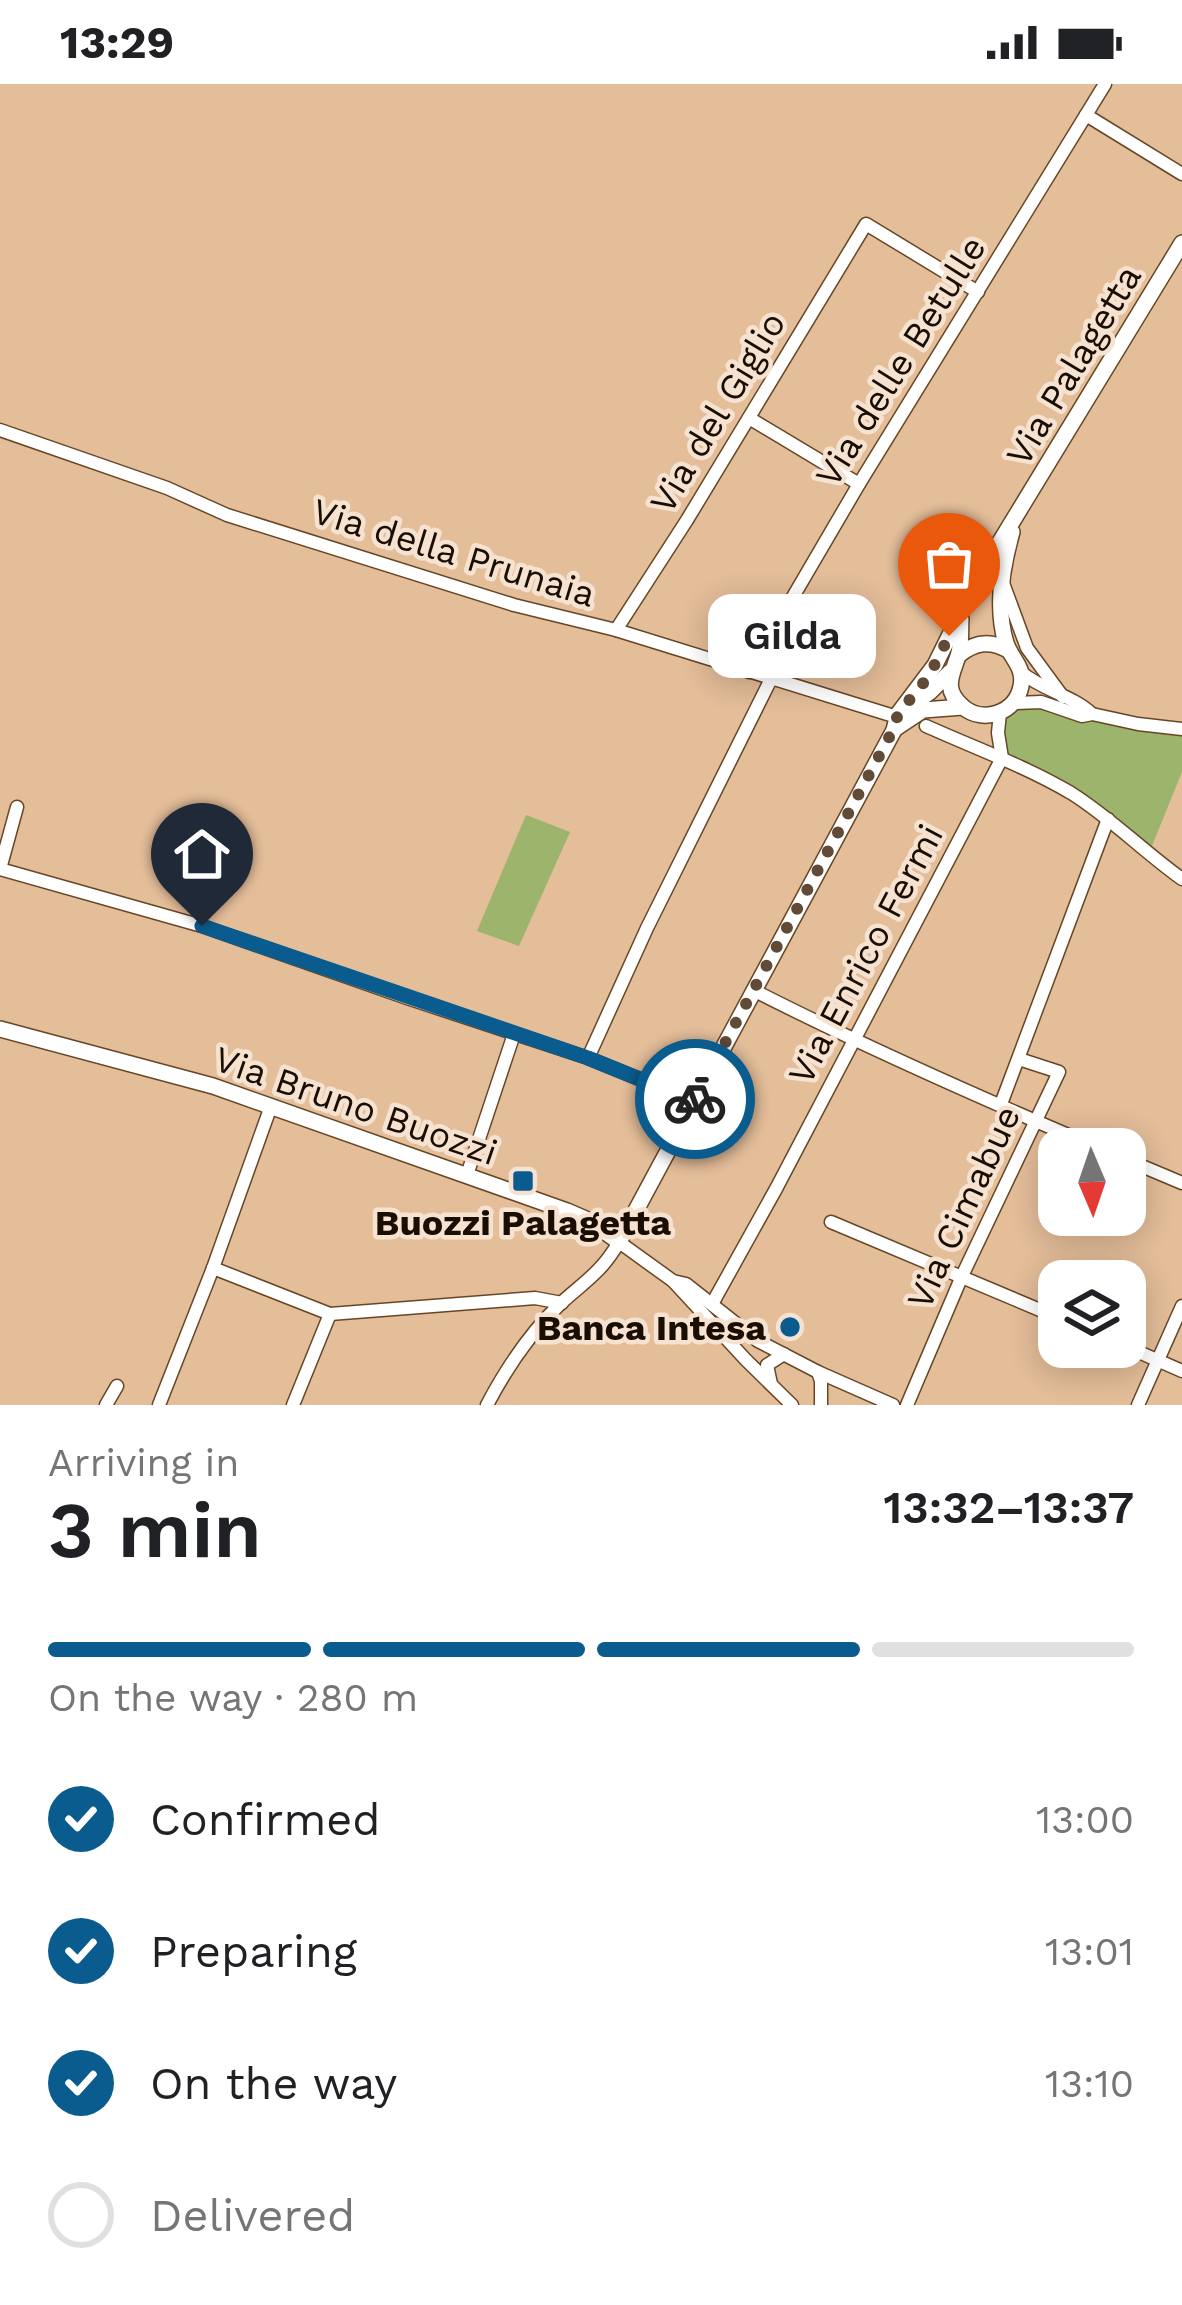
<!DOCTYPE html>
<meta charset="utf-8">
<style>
:root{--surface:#fff;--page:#f6f6f6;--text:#202124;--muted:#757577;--line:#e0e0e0;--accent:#0b5c8e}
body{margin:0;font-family:"Work Sans",sans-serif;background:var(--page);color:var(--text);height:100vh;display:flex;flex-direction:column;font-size:45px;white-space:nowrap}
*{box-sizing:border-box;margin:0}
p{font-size:39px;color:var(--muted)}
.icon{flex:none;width:66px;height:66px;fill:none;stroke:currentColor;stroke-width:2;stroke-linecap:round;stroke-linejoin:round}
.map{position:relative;height:1321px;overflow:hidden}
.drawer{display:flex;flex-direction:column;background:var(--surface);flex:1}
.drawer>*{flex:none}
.needle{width:78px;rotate:178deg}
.buttons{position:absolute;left:1038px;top:1044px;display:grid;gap:24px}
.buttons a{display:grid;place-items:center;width:108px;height:108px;border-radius:24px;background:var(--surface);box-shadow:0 6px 30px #0003;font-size:60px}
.pin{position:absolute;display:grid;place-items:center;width:102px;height:102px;color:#fff;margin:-123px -51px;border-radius:50% 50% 50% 0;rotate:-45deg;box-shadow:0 0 12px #0007}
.pin .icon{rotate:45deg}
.courier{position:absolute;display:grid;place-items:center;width:120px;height:120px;margin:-60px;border:9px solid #0b5c8e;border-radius:50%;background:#fff;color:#222;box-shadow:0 3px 15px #0007}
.bubble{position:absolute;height:84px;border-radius:24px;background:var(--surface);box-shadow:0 6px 30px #0003;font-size:39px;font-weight:600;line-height:84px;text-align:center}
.overview em{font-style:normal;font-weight:600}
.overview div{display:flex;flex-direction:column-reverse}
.overview{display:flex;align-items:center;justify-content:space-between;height:204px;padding:0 48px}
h1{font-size:78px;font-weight:600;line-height:90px}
.bar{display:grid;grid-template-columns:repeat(4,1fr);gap:18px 12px;align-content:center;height:144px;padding:0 48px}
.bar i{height:15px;border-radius:9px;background:var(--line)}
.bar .selected{background:var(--accent)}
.bar p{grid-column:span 4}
ol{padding:0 48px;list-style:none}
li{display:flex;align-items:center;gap:36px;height:132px}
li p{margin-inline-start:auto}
li .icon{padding:12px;border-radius:50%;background:var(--accent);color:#fff;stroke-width:4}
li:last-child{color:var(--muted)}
li i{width:66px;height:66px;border:6px solid var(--line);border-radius:50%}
.status{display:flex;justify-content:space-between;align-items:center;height:84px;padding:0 60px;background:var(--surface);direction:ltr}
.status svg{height:33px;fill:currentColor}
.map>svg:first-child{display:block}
.green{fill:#9cb46b}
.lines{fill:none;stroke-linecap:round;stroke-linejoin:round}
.minor-casing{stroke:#674625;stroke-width:15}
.tertiary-casing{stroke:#674625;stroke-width:18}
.minor{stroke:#fff;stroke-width:12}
.tertiary{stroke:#fff;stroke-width:15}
.done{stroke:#614b37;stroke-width:12;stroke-dasharray:0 21.6}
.route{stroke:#0b5c8e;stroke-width:15}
.poi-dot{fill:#0b5c8e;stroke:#f6e2d0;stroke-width:4.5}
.labels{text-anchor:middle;stroke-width:9;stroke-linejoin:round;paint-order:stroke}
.street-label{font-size:36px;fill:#1a0d02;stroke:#f6e2d0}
.poi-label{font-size:36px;font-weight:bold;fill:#1a0d02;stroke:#f6e2d0}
</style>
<div class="status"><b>13:29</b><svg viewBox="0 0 49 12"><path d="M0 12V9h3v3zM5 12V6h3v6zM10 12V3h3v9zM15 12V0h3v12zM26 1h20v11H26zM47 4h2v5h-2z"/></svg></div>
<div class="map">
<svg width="1182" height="1321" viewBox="0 0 1182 1321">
<rect width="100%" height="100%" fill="#e4bd99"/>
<g class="green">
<path d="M 1013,619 L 1182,645 L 1182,688 L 1149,769 L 1108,735 L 1002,674 C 998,653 997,635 1013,619 Z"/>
<path d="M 526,731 L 570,748 L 519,862 L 477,847 Z"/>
</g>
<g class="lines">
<g class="minor-casing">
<g id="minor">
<path d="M 1086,31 L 1182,90"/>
<path d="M 749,334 L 859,400"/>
<path d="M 0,346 L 167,404 L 227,431 L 514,521 L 616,546 L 897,633"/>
<path d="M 1003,499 L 1027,564 L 1063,613"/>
<path d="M 616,546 L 687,436 L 866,140 L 978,208"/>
<path d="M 749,588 L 859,400 L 1105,0"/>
<path d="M 1022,589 C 1043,606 1073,612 1092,630"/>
<path d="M 1013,619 L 1041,618 L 1082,632 L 1092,630 L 1138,640 L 1182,645"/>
<path d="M 1000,628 L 998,649 L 1002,674"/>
<path d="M 926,642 C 975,664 1025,682 1071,709 C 1111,734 1144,768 1182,795"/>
<path d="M 0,785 L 202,842 L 407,914 L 588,974 L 693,1017"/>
<path d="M 0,785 L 17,723"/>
<path d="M 753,906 C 867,964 983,1015 1101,1065"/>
<path d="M 588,974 L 647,844 L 771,595"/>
<path d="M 1001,1020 L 1108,735"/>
<path d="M 1125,1075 L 1182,1099"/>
<path d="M 467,1091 L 514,950"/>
<path d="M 831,1138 L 1059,1234"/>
<path d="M 213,1184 L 330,1230 L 535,1214 L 562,1219"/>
<path d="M 673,1197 L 686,1200 L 758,1257 L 818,1288 L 893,1321"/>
<path d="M 712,1220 L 777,1103 L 1002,674"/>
<path d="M 1125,1262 L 1182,1287"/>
<path d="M 818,1288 L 821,1297 L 821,1321"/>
<path d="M 771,1300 L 767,1281 L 784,1270"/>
<path d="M 106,1321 L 117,1302"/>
<path d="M 159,1321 L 213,1184 L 271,1022"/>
<path d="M 293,1321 L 330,1230"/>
<path d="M 487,1321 C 507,1283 529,1250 560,1220 C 585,1197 601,1189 619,1158 L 673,1197 L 746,1276 L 792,1321"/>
<path d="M 907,1321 L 962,1192 L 1059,988 L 1019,975"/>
<path d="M 1138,1321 L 1182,1222"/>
</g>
</g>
<g class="tertiary-casing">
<g id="tertiary">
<path d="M 961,535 C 960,546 962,562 958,572 C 952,591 942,605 963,623 C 983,640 1016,629 1021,602 C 1025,583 1011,575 1006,559 C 995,523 1002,483 1012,448"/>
<path d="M 959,571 C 975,558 990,556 1008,566"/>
<path d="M 911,621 L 930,608 L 950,588"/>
<path d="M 896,644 L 923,626 L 963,623"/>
<path d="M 0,945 L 213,1002 L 567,1127 L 590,1137 L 619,1158 L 894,646 L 898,630 L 935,581 L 978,494 L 1182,159"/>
</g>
</g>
<use href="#minor" class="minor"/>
<use href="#tertiary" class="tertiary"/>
</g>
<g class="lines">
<path class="done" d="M 695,1015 L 893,646 L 898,630 L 929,592 L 949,552"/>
<path class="route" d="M 202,842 L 588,974 L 694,1017 L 695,1015"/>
</g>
<g class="poi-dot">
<rect x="511" y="1085" width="24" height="24" rx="6"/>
<circle cx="790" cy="1243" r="12"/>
</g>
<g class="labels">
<g class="street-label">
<text transform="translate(900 277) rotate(-58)" y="13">Via delle Betulle</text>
<text transform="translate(1073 281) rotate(-59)" y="13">Via Palagetta</text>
<text transform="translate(717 328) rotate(-59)" y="13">Via del Giglio</text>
<text transform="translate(454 468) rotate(17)" y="13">Via della Prunaia</text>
<text transform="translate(865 870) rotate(-62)" y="13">Via Enrico Fermi</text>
<text transform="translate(356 1021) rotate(19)" y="13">Via Bruno Buozzi</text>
<text transform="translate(963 1123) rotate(-65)" y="13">Via Cimabue</text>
</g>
<g class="poi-label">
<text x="523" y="1151">Buozzi Palagetta</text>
<text x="766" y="1256" text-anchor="end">Banca Intesa</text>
</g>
</g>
</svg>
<div class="buttons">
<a><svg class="needle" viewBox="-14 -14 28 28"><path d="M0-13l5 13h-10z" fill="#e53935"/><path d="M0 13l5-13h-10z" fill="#757577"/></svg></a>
<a><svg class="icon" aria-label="layers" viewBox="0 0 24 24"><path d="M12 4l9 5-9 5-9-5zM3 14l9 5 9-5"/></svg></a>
</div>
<div class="pin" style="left:949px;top:552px;background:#ea580c"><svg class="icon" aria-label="bag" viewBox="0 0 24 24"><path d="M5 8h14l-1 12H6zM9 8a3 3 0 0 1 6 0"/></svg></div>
<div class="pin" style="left:202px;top:842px;background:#1f2937"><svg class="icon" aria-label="home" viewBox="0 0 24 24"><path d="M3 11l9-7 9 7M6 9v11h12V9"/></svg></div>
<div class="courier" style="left:695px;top:1015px"><svg class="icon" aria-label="bike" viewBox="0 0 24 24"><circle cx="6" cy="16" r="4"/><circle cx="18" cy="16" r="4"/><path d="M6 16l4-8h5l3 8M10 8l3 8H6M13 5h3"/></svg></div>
<div class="bubble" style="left:708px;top:510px;width:168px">Gilda</div>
</div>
<section class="drawer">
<div class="overview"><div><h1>3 min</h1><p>Arriving in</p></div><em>13:32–13:37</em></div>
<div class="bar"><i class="selected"></i><i class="selected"></i><i class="selected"></i><i></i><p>On the way · 280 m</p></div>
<ol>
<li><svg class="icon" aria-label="check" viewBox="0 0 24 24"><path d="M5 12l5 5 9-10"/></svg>Confirmed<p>13:00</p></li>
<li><svg class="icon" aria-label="check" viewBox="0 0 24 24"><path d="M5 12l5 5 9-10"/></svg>Preparing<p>13:01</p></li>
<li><svg class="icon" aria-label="check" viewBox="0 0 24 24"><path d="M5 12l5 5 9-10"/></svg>On the way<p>13:10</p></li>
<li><i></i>Delivered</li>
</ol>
</section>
